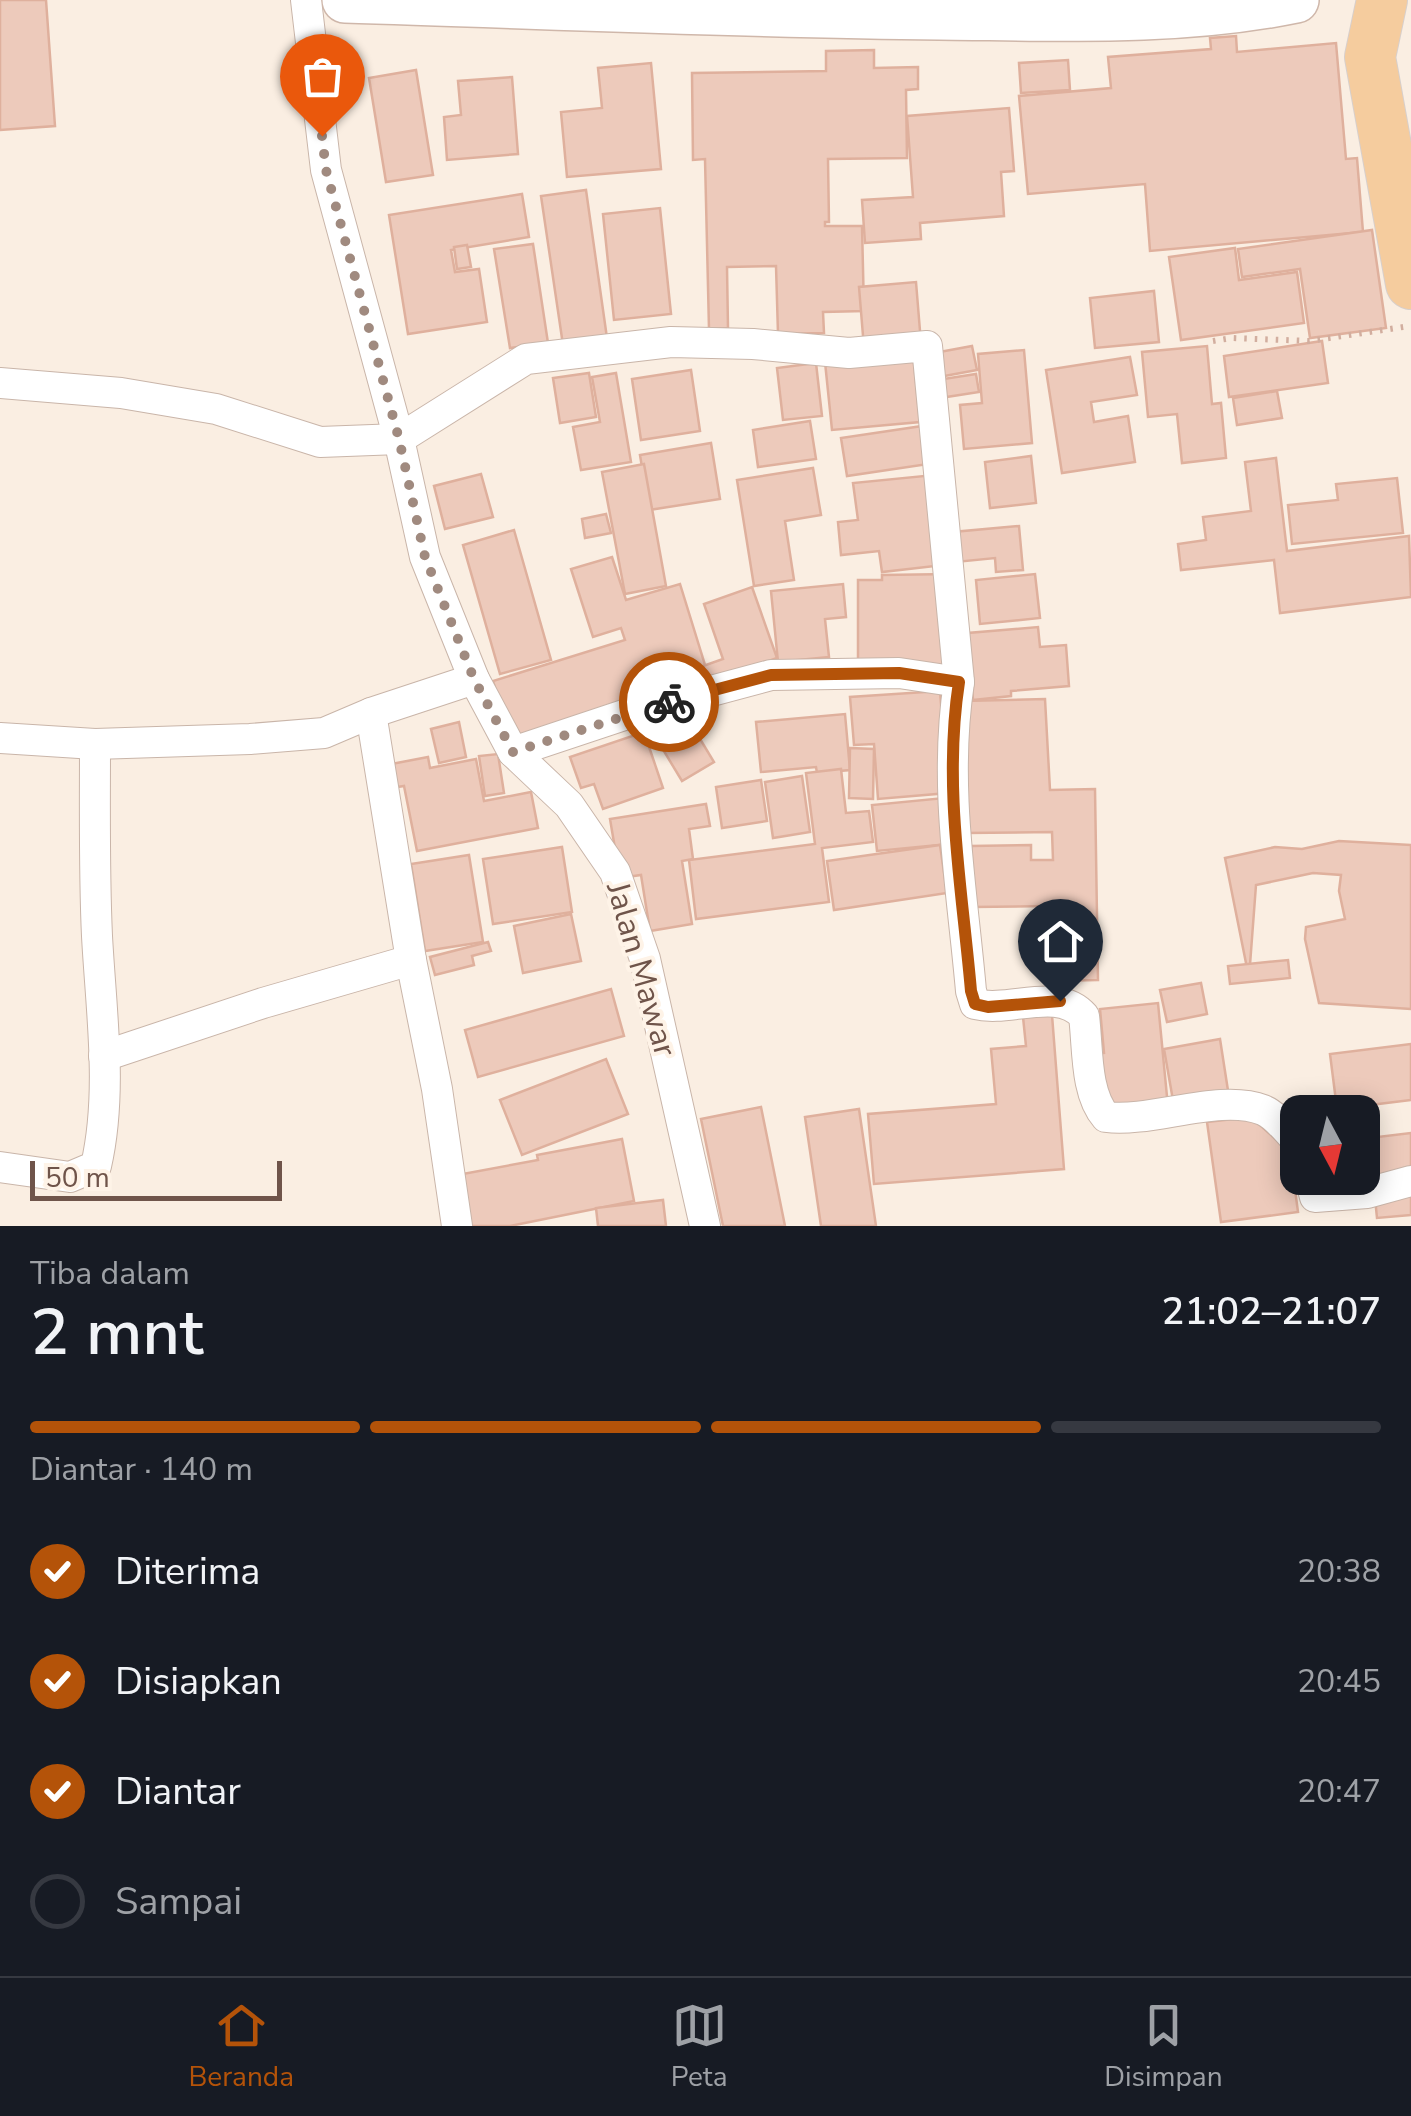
<!DOCTYPE html>
<html lang="id">
<meta charset="utf-8">
<style>
:root{--surface:#171b24;--page:#242831;--text:#f1f3f6;--muted:#9ea1a6;--line:#363941;--accent:#b45309}
body{margin:0;font-family:"Nunito Sans",sans-serif;background:var(--page);color:var(--text);height:100vh;display:flex;flex-direction:column;font-size:38px;white-space:nowrap}
*{box-sizing:border-box;margin:0}
p{font-size:32px;color:var(--muted)}
.icon{flex:none;width:55px;height:55px;fill:none;stroke:currentColor;stroke-width:2;stroke-linecap:round;stroke-linejoin:round}
.map{position:relative;height:1226px;overflow:hidden}
.side{display:flex;flex-direction:column;background:var(--surface);flex:1}
.side>*{flex:none}
.needle{width:65px;rotate:173deg}
.buttons{position:absolute;left:1280px;top:1095px;display:grid;gap:20px}
.buttons a{display:grid;place-items:center;width:100px;height:100px;border-radius:20px;background:var(--surface);box-shadow:0 5px 25px #0003;font-size:50px}
.scale{position:absolute;left:30px;bottom:25px;width:252px;box-sizing:border-box;padding-left:10px;border:5px solid #6f544a;border-top:0;font-size:28px;line-height:35px;white-space:nowrap;color:#6f544a;-webkit-text-stroke:8px #fef3e7;paint-order:stroke}
.pin{position:absolute;display:grid;place-items:center;width:85px;height:85px;color:#fff;margin:-102px -42px;border-radius:50% 50% 50% 0;rotate:-45deg;box-shadow:0 0 10px #0007}
.pin .icon{rotate:45deg}
.courier{position:absolute;display:grid;place-items:center;width:100px;height:100px;margin:-50px;border:8px solid #b45309;border-radius:50%;background:#fff;color:#222;box-shadow:0 2px 12px #0007}
.head em{font-style:normal;font-weight:600}
.head div{display:flex;flex-direction:column-reverse}
.head{display:flex;align-items:center;justify-content:space-between;height:170px;padding:0 30px}
h1{font-size:65px;font-weight:600;line-height:75px}
.bar{display:grid;grid-template-columns:repeat(4,1fr);gap:15px 10px;align-content:center;height:120px;padding:0 30px}
.bar i{height:12px;border-radius:8px;background:var(--line)}
.bar .active{background:var(--accent)}
.bar p{grid-column:span 4}
ol{padding:0 30px;list-style:none}
li{display:flex;align-items:center;gap:30px;height:110px}
li p{margin-inline-start:auto}
li .icon{padding:10px;border-radius:50%;background:var(--accent);color:#fff;stroke-width:4}
li:last-child{color:var(--muted)}
li i{width:55px;height:55px;border:5px solid var(--line);border-radius:50%}
.tab-bar{display:flex;justify-content:space-around;align-items:center;height:140px;border-top:2px solid var(--line);background:var(--surface);font-size:28px;color:var(--muted)}
.tab-bar a{display:grid;justify-items:center;gap:5px}
.tab-bar .active{color:var(--accent)}
.map>svg:first-child{display:block}
.building{fill:#edcabb;stroke:#dfb09d;stroke-width:2.5}
.lines{fill:none;stroke-linecap:round;stroke-linejoin:round}
.street-casing{stroke:#c9b5a9;stroke-width:32}
.secondary-casing{stroke:#cfb7aa;stroke-width:48}
.primary-casing{stroke:#d7cfcc;stroke-width:52}
.path{stroke:#d2ae9f;stroke-width:6;stroke-dasharray:2.5 8;stroke-linecap:butt}
.street{stroke:#fff;stroke-width:30}
.secondary{stroke:#fff;stroke-width:45}
.primary{stroke:#f5cc9e;stroke-width:50}
.done{stroke:#a08a7f;stroke-width:10;stroke-dasharray:0 18}
.route{stroke:#b45309;stroke-width:12}
.labels{text-anchor:middle;stroke-width:8;stroke-linejoin:round;paint-order:stroke}
.street-label{font-size:32px;fill:#6f544a;stroke:#fef3e7}
</style>
<div class="map">
<svg width="1411" height="1226" viewBox="0 0 1411 1226">
<rect width="100%" height="100%" fill="#faeee2"/>
<g class="building">
<path d="M 0,0 L 46,0 L 55,126 L 0,130 Z"/>
<path d="M 1236,36 L 1237,52 L 1336,43 L 1346,159 L 1357,158 L 1363,232 L 1150,251 L 1145,184 L 1028,194 L 1019,96 L 1111,88 L 1108,57 L 1211,49 L 1210,38 Z"/>
<path d="M 874,50 L 874,68 L 918,67 L 918,89 L 906,90 L 907,158 L 828,159 L 829,222 L 825,222 L 825,226 L 862,226 L 864,311 L 823,312 L 824,333 L 778,334 L 776,266 L 727,267 L 728,328 L 709,329 L 705,159 L 693,160 L 692,73 L 826,71 L 826,51 Z"/>
<path d="M 1068,60 L 1070,90 L 1021,93 L 1019,63 Z"/>
<path d="M 651,63 L 661,169 L 567,177 L 561,112 L 602,108 L 598,68 Z"/>
<path d="M 416,70 L 433,175 L 386,182 L 369,78 Z"/>
<path d="M 512,77 L 518,154 L 447,160 L 444,117 L 461,115 L 458,81 Z"/>
<path d="M 1009,108 L 1014,171 L 1001,172 L 1004,216 L 920,223 L 921,239 L 865,243 L 862,200 L 913,197 L 907,116 Z"/>
<path d="M 586,190 L 607,338 L 563,345 L 541,196 Z"/>
<path d="M 522,194 L 529,237 L 451,250 L 455,272 L 479,269 L 487,322 L 408,334 L 389,215 Z"/>
<path d="M 660,208 L 671,314 L 614,320 L 603,214 Z"/>
<path d="M 1372,230 L 1386,328 L 1310,338 L 1300,269 L 1242,277 L 1238,249 Z"/>
<path d="M 533,244 L 548,343 L 510,348 L 494,249 Z"/>
<path d="M 467,245 L 471,267 L 457,269 L 454,247 Z"/>
<path d="M 1235,248 L 1239,280 L 1297,272 L 1304,323 L 1181,340 L 1169,257 Z"/>
<path d="M 916,282 L 921,343 L 864,348 L 859,287 Z"/>
<path d="M 1154,291 L 1159,342 L 1095,348 L 1090,298 Z"/>
<path d="M 1322,341 L 1328,383 L 1229,397 L 1224,356 Z"/>
<path d="M 972,346 L 977,370 L 939,377 L 934,353 Z"/>
<path d="M 1207,346 L 1212,404 L 1221,403 L 1226,458 L 1182,463 L 1177,414 L 1148,417 L 1142,352 Z"/>
<path d="M 1024,350 L 1032,443 L 964,449 L 960,405 L 982,403 L 978,354 Z"/>
<path d="M 913,353 L 920,422 L 832,430 L 825,362 Z"/>
<path d="M 1130,357 L 1137,395 L 1091,402 L 1094,422 L 1128,416 L 1135,462 L 1062,473 L 1046,370 Z"/>
<path d="M 816,363 L 822,416 L 783,420 L 777,368 Z"/>
<path d="M 691,370 L 700,431 L 641,440 L 632,379 Z"/>
<path d="M 589,373 L 596,417 L 560,423 L 553,378 Z"/>
<path d="M 616,373 L 631,462 L 581,470 L 573,427 L 600,422 L 592,377 Z"/>
<path d="M 976,374 L 979,392 L 940,398 L 937,380 Z"/>
<path d="M 1277,391 L 1282,418 L 1237,425 L 1233,398 Z"/>
<path d="M 810,421 L 816,459 L 758,467 L 753,430 Z"/>
<path d="M 929,425 L 935,463 L 847,476 L 841,438 Z"/>
<path d="M 711,443 L 720,499 L 649,510 L 640,455 Z"/>
<path d="M 1031,456 L 1036,503 L 990,508 L 985,462 Z"/>
<path d="M 1276,458 L 1287,551 L 1409,536 L 1411,597 L 1280,613 L 1274,560 L 1181,570 L 1178,544 L 1206,540 L 1203,517 L 1251,511 L 1245,462 Z"/>
<path d="M 644,464 L 666,586 L 625,594 L 602,472 Z"/>
<path d="M 813,468 L 821,515 L 785,521 L 794,580 L 754,586 L 737,480 Z"/>
<path d="M 481,474 L 493,517 L 445,529 L 434,486 Z"/>
<path d="M 934,475 L 944,565 L 882,572 L 879,551 L 841,555 L 838,522 L 858,520 L 853,483 Z"/>
<path d="M 1397,478 L 1403,533 L 1292,544 L 1288,505 L 1338,500 L 1336,484 Z"/>
<path d="M 606,514 L 611,533 L 585,538 L 582,519 Z"/>
<path d="M 1019,526 L 1023,570 L 996,572 L 995,558 L 956,562 L 953,532 Z"/>
<path d="M 514,530 L 551,660 L 500,674 L 463,545 Z"/>
<path d="M 612,557 L 626,600 L 680,584 L 709,678 L 511,739 L 493,681 L 625,640 L 621,628 L 593,637 L 571,569 Z"/>
<path d="M 951,574 L 952,671 L 858,672 L 858,580 L 882,580 L 882,575 Z"/>
<path d="M 1035,574 L 1040,618 L 980,624 L 976,580 Z"/>
<path d="M 843,584 L 846,617 L 825,619 L 829,657 L 778,662 L 771,591 Z"/>
<path d="M 752,587 L 777,658 L 708,682 L 703,666 L 723,659 L 704,604 Z"/>
<path d="M 1038,627 L 1040,647 L 1066,645 L 1069,686 L 1011,691 L 1011,696 L 973,700 L 968,633 Z"/>
<path d="M 940,691 L 948,793 L 878,799 L 874,744 L 854,745 L 850,697 Z"/>
<path d="M 1045,699 L 1050,790 L 1095,789 L 1098,980 L 1049,981 L 1047,906 L 972,907 L 971,846 L 1031,845 L 1031,860 L 1053,860 L 1052,832 L 965,833 L 963,701 Z"/>
<path d="M 685,714 L 714,762 L 682,781 L 653,733 Z"/>
<path d="M 845,714 L 850,770 L 817,773 L 816,767 L 761,772 L 756,722 Z"/>
<path d="M 459,722 L 466,757 L 439,763 L 431,729 Z"/>
<path d="M 644,732 L 663,788 L 603,809 L 594,784 L 581,788 L 570,757 Z"/>
<path d="M 850,748 L 874,749 L 873,799 L 849,798 Z"/>
<path d="M 498,754 L 504,793 L 485,796 L 479,756 Z"/>
<path d="M 428,757 L 430,768 L 476,759 L 484,801 L 531,792 L 538,828 L 417,851 L 404,786 L 385,789 L 381,766 Z"/>
<path d="M 841,769 L 846,813 L 869,811 L 873,842 L 822,848 L 829,902 L 696,919 L 689,860 L 815,844 L 806,773 Z"/>
<path d="M 802,776 L 810,832 L 773,838 L 765,782 Z"/>
<path d="M 761,780 L 767,821 L 722,828 L 716,787 Z"/>
<path d="M 944,798 L 949,844 L 877,851 L 872,805 Z"/>
<path d="M 706,804 L 710,826 L 689,829 L 693,859 L 682,861 L 692,924 L 650,931 L 641,875 L 620,878 L 610,819 Z"/>
<path d="M 1339,841 L 1411,845 L 1411,1009 L 1319,1003 L 1305,939 L 1306,927 L 1345,919 L 1339,891 L 1341,875 L 1313,873 L 1256,885 L 1249,978 L 1225,858 L 1275,847 L 1302,849 Z"/>
<path d="M 940,845 L 947,893 L 834,910 L 827,861 Z"/>
<path d="M 562,847 L 572,912 L 493,924 L 483,859 Z"/>
<path d="M 469,855 L 483,942 L 425,951 L 411,864 Z"/>
<path d="M 571,914 L 581,961 L 523,973 L 514,926 Z"/>
<path d="M 488,942 L 491,951 L 472,956 L 474,965 L 435,975 L 430,957 Z"/>
<path d="M 1288,960 L 1290,978 L 1230,984 L 1228,966 Z"/>
<path d="M 1201,983 L 1207,1014 L 1167,1022 L 1160,990 Z"/>
<path d="M 611,989 L 624,1036 L 478,1077 L 465,1030 Z"/>
<path d="M 1158,1003 L 1168,1107 L 1092,1115 L 1086,1055 L 1104,1053 L 1100,1009 Z"/>
<path d="M 1052,1015 L 1064,1169 L 874,1184 L 868,1114 L 996,1104 L 991,1049 L 1026,1046 L 1023,1017 Z"/>
<path d="M 1220,1039 L 1229,1097 L 1174,1106 L 1164,1049 Z"/>
<path d="M 1411,1044 L 1411,1100 L 1337,1109 L 1330,1054 Z"/>
<path d="M 606,1059 L 628,1114 L 522,1155 L 500,1100 Z"/>
<path d="M 761,1107 L 785,1226 L 723,1226 L 701,1119 Z"/>
<path d="M 859,1109 L 876,1226 L 821,1226 L 805,1117 Z"/>
<path d="M 1251,1117 L 1290,1152 L 1298,1212 L 1221,1222 L 1207,1122 Z"/>
<path d="M 1411,1133 L 1411,1215 L 1377,1218 L 1369,1138 Z"/>
<path d="M 622,1139 L 634,1201 L 510,1226 L 461,1226 L 452,1176 L 538,1160 L 537,1155 Z"/>
<path d="M 663,1200 L 666,1226 L 598,1226 L 596,1208 Z"/>
</g>
<g class="lines">
<g class="street-casing">
<g id="street">
<path d="M 306,0 L 326,170 L 399,439 L 425,557 L 474,679 L 513,752 L 569,805 L 615,872 L 645,959 L 705,1226"/>
<path d="M 0,383 L 121,393 L 216,409 L 320,442 L 399,439 L 526,359 L 671,342 L 753,344 L 849,353 L 927,346 L 959,682 C 943,786 962,888 971,991 L 975,1004 C 1010,1013 1058,986 1084,1016 C 1088,1048 1085,1093 1106,1117 C 1152,1123 1220,1093 1263,1110 C 1276,1115 1288,1132 1298,1142"/>
<path d="M 371,713 L 411,960 L 437,1089 L 457,1226"/>
<path d="M 0,738 L 95,744 L 250,739 L 324,733 L 371,713 L 474,679"/>
<path d="M 513,752 L 633,712 L 771,675 L 899,673 L 959,682"/>
<path d="M 104,1056 L 263,1003 L 411,960"/>
<path d="M 0,1167 L 70,1177 L 96,1166 C 113,1092 101,1011 97,936 C 94,872 95,808 95,744"/>
<path d="M 1310,1178 L 1315,1197 L 1367,1193 L 1411,1181"/>
</g>
</g>
<g class="secondary-casing">
<path id="secondary" d="M 345,0 C 543,6 741,15 939,17 C 1057,18 1179,24 1296,0"/>
</g>
<g class="primary-casing">
<path id="primary" d="M 1382,0 L 1370,57 L 1411,284"/>
</g>
<path class="path" d="M 1213,341 L 1232,338 L 1309,341 L 1410,326"/>
<use href="#street" class="street"/>
<use href="#secondary" class="secondary"/>
<use href="#primary" class="primary"/>
</g>
<g class="lines">
<path class="done" d="M 322,136 L 326,170 L 399,439 L 425,557 L 474,679 L 513,752 L 669,702"/>
<path class="route" d="M 669,702 L 771,675 L 899,673 L 959,682 C 943,786 962,888 971,991 L 975,1004 L 988,1007 L 1060,1001"/>
</g>
<g class="labels">
<g class="street-label">
<text transform="translate(642 969) rotate(74)" y="11">Jalan Mawar</text>
</g>
</g>
</svg>
<div class="buttons">
<a><svg class="needle" viewBox="-14 -14 28 28"><path d="M0-13l5 13h-10z" fill="#e53935"/><path d="M0 13l5-13h-10z" fill="#9ea1a6"/></svg></a>
</div>
<div class="scale">50 m</div>
<div class="pin" style="left:322px;top:136px;background:#ea580c"><svg class="icon" aria-label="bag" viewBox="0 0 24 24"><path d="M5 8h14l-1 12H6zM9 8a3 3 0 0 1 6 0"/></svg></div>
<div class="pin" style="left:1060px;top:1001px;background:#1f2937"><svg class="icon" aria-label="home" viewBox="0 0 24 24"><path d="M3 11l9-7 9 7M6 9v11h12V9"/></svg></div>
<div class="courier" style="left:669px;top:702px"><svg class="icon" aria-label="bike" viewBox="0 0 24 24"><circle cx="6" cy="16" r="4"/><circle cx="18" cy="16" r="4"/><path d="M6 16l4-8h5l3 8M10 8l3 8H6M13 5h3"/></svg></div>
</div>
<section class="side">
<div class="head"><div><h1>2 mnt</h1><p>Tiba dalam</p></div><em>21:02–21:07</em></div>
<div class="bar"><i class="active"></i><i class="active"></i><i class="active"></i><i></i><p>Diantar · 140 m</p></div>
<ol>
<li><svg class="icon" aria-label="check" viewBox="0 0 24 24"><path d="M5 12l5 5 9-10"/></svg>Diterima<p>20:38</p></li>
<li><svg class="icon" aria-label="check" viewBox="0 0 24 24"><path d="M5 12l5 5 9-10"/></svg>Disiapkan<p>20:45</p></li>
<li><svg class="icon" aria-label="check" viewBox="0 0 24 24"><path d="M5 12l5 5 9-10"/></svg>Diantar<p>20:47</p></li>
<li><i></i>Sampai</li>
</ol>
</section>
<nav class="tab-bar">
<a class="active"><svg class="icon" aria-label="home" viewBox="0 0 24 24"><path d="M3 11l9-7 9 7M6 9v11h12V9"/></svg>Beranda</a>
<a><svg class="icon" aria-label="map" viewBox="0 0 24 24"><path d="M3 6l6-2 6 2 6-2v14l-6 2-6-2-6 2zM9 4v14M15 6v14"/></svg>Peta</a>
<a><svg class="icon" aria-label="saved" viewBox="0 0 24 24"><path d="M7 4h10v16l-5-4-5 4z"/></svg>Disimpan</a>
</nav>
